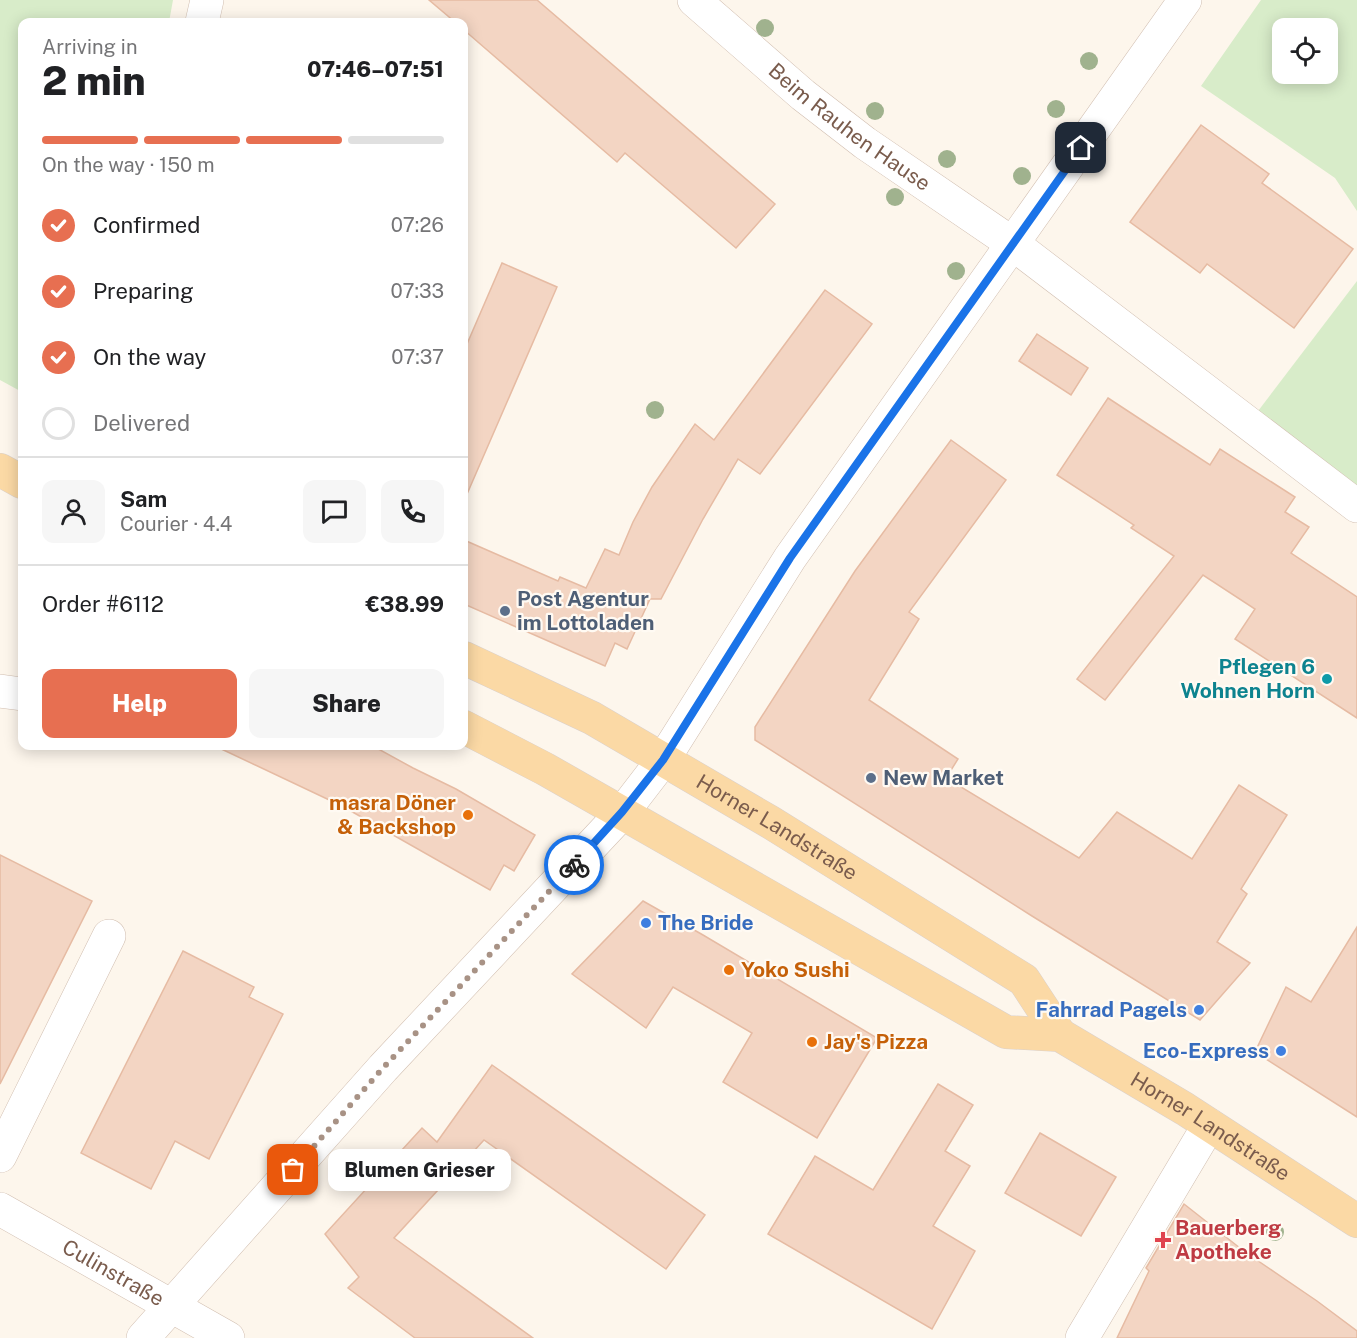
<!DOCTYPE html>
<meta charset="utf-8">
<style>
:root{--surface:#fff;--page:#f6f6f6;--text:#202124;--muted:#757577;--line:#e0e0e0;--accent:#e76f51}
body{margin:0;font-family:"Public Sans",sans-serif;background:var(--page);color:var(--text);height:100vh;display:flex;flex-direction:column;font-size:22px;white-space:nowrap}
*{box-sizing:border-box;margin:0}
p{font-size:20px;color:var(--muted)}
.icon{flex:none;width:33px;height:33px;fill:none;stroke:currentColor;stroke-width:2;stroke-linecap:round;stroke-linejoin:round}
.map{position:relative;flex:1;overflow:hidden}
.sheet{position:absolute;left:18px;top:18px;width:450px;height:732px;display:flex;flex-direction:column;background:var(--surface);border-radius:12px;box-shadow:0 3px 15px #0003}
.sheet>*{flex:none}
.tools{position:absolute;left:1272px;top:18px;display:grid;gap:12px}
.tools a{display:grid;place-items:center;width:66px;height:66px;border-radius:12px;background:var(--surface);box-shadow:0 3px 15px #0003;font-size:30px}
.pin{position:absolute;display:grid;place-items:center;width:51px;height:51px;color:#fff;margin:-26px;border-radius:12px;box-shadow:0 3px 9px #0006}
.courier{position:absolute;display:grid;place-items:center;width:60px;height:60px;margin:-30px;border:4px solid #1a73e8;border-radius:50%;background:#fff;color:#222;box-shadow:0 2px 8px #0007}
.bubble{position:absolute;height:42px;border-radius:12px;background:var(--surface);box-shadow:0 3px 15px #0003;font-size:20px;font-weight:800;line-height:42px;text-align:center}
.overview em{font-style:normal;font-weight:800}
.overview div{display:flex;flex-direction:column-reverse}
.overview{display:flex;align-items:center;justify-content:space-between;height:102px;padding:0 24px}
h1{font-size:39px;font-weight:800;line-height:45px}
.bar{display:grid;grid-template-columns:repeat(4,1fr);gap:9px 6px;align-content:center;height:72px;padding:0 24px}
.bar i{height:8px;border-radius:4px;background:var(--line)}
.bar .on{background:var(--accent)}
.bar p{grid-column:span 4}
.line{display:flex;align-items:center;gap:15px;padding:0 24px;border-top:2px solid var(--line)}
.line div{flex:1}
.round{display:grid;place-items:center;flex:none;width:63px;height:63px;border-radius:12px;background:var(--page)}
ol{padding:0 24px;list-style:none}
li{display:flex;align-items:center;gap:18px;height:66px}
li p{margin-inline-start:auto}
li .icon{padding:6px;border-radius:50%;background:var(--accent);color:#fff;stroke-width:4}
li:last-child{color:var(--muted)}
li i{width:33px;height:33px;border:3px solid var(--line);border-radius:50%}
.button{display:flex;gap:12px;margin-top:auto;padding:12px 24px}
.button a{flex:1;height:69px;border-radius:12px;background:var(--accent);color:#fff;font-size:24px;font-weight:800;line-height:69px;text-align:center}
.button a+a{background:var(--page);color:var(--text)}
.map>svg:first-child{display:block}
.green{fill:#d8ecc9;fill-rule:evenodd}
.building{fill:#f3d5c3;stroke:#e6bba3;stroke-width:1.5}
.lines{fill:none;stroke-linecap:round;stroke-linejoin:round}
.minor-casing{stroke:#d1beb0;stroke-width:34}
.major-casing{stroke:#dad1cd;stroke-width:34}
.minor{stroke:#fff;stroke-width:33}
.major{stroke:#fbd9a5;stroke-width:33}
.tree{fill:#a0b28e}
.done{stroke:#a89285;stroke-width:6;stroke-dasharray:0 10.8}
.route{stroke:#1a73e8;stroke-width:8}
.service-dot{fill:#5c6f8a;stroke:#fffaf3;stroke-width:2}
.culture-dot{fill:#0f9aa8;stroke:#fffaf3;stroke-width:2}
.food-dot{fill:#e8710a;stroke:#fffaf3;stroke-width:2}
.shop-dot{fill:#3f7fe0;stroke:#fffaf3;stroke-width:2}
.health-dot{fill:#e0444e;stroke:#fffaf3;stroke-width:2}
.labels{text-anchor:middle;stroke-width:4.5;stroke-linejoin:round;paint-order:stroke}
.street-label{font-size:21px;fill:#7a5c4d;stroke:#fffaf3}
.service-label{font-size:21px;font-weight:bold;fill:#4e5e75;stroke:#fffaf3;text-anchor:start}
.culture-label{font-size:21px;font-weight:bold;fill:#0d838f;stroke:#fffaf3;text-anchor:end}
.food-label{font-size:21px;font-weight:bold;fill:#c56008;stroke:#fffaf3;text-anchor:start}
.shop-label{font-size:21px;font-weight:bold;fill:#366cbe;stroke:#fffaf3;text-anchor:end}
.health-label{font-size:21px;font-weight:bold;fill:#be3a42;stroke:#fffaf3;text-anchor:start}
</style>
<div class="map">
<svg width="1357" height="1338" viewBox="0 0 1357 1338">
<rect width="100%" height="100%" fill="#fdf6ec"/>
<g class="green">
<path d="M 0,0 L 173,0 L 169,22 L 22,22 L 22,392 L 0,380 Z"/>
<path d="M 1261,0 L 1357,0 L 1357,211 L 1335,178 L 1201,86 ZM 1282,28 L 1328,28 L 1328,74 L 1282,74 Z"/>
<path d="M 1357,281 L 1357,494 L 1255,415 Z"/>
</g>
<g class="building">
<path d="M 429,0 L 537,0 L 775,204 L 736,248 L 625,153 L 617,162 L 464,30 L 464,22 L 455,22 Z"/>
<path d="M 1201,125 L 1269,174 L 1262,183 L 1353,249 L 1294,328 L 1207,264 L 1200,273 L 1130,222 Z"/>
<path d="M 502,263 L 557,287 L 464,501 L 464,351 Z"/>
<path d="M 825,290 L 872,324 L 760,474 L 738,459 L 703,519 L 661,599 L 650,599 L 627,649 L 615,643 L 605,666 L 464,604 L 464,540 L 558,581 L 560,577 L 586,588 L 605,549 L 619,555 L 633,522 L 652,487 L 695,424 L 714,440 Z"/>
<path d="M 1037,334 L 1088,368 L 1071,395 L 1019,361 Z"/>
<path d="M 1108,398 L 1210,465 L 1220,449 L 1295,497 L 1285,512 L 1309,527 L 1291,553 L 1357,597 L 1357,718 L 1235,639 L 1255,609 L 1203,575 L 1105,700 L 1077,679 L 1174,556 L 1131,528 L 1134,525 L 1057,475 Z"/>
<path d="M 951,440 L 1006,480 L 909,612 L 919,619 L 869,700 L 958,759 L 946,778 L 1079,858 L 1117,812 L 1192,859 L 1239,785 L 1287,815 L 1241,889 L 1247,894 L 1217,942 L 1250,963 L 1200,1020 L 1032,916 L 755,740 L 755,727 L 855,571 Z"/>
<path d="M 215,746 L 373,746 L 413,768 L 456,789 L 535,835 L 514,871 L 504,865 L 490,890 L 342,806 Z"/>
<path d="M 0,855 L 92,901 L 0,1084 Z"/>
<path d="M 643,901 L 703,935 L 877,1038 L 817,1138 L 723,1082 L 752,1033 L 673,987 L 646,1028 L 572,974 Z"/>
<path d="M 1357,927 L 1357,1117 L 1255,1052 L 1286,987 L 1311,1002 Z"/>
<path d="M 183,951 L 254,987 L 249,997 L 283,1014 L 209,1159 L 175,1141 L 151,1189 L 81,1153 Z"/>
<path d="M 492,1065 L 705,1215 L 666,1269 L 484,1140 L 394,1238 L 533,1338 L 415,1338 L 348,1288 L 359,1277 L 325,1234 L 422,1128 L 437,1142 Z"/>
<path d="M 938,1084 L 973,1105 L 945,1151 L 970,1166 L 933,1226 L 975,1251 L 932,1329 L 768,1234 L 815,1156 L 873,1190 Z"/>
<path d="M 1040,1133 L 1116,1177 L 1081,1236 L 1005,1193 Z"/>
<path d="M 1184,1204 L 1245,1252 L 1317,1301 L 1357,1331 L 1357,1338 L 1117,1338 L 1149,1271 L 1146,1268 Z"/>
</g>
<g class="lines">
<g class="minor-casing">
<g id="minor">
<path id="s1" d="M 694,0 L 803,95 L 865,143 L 1013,244 L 1357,506"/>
<path d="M 202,22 L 207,0"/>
<path d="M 0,691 L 22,694"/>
<path d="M 0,1156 L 109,936"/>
<path id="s2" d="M 0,1209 L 228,1338"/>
<path d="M 143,1338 L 383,1068 L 623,812 L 663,760 L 790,558 L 1185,0"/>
<path d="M 1082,1338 L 1209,1125"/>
</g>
</g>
<g class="major-casing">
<g id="major">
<path d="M 0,470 L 22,482"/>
<path id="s3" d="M 464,658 L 592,718 L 770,822 L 1024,980 L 1060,1035"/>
<path id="s4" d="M 464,727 L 545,769 L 1006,1032 L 1060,1035 L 1185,1109 L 1357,1221"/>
</g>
</g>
<use href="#minor" class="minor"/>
<use href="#major" class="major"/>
</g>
<g class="tree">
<circle cx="765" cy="28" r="9"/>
<circle cx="1089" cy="61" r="9"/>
<circle cx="1056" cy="109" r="9"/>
<circle cx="875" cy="111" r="9"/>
<circle cx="947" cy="159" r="9"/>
<circle cx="1022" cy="176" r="9"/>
<circle cx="895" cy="197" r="9"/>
<circle cx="956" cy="271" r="9"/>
<circle cx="655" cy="410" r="9"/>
<circle cx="1275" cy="1232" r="9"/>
</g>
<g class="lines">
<path class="done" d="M 293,1170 L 383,1068 L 574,865"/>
<path class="route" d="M 574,865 L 622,812 L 663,760 L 790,558 L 1081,148"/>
</g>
<g class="service-dot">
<circle cx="505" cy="611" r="6"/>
<circle cx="871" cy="778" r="6"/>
</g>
<circle class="culture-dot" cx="1327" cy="679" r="6"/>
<g class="food-dot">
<circle cx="468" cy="815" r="6"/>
<circle cx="729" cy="970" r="6"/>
<circle cx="812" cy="1042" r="6"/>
</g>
<g class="shop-dot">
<circle cx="646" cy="923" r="6"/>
<circle cx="1199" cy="1010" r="6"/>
<circle cx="1281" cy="1051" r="6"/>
</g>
<path class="health-dot" d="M1160 1231h6v6h6v6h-6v6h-6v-6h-6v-6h6z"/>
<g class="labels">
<g class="street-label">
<text dy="7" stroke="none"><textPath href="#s1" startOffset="201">Beim Rauhen Hause</textPath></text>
<text dy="7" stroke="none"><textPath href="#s3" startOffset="356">Horner Landstraße</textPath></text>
<text dy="7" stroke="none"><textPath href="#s4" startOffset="852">Horner Landstraße</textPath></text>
<text dy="7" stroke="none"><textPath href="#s2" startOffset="130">Culinstraße</textPath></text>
</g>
<g class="service-label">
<text x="517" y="606">Post Agentur<tspan x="517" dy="24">im Lottoladen</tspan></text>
<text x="883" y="785">New Market</text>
</g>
<g class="culture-label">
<text x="1315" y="674">Pflegen 6<tspan x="1315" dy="24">Wohnen Horn</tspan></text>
</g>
<g class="food-label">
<text x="456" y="810" text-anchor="end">masra Döner<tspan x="456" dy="24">&amp; Backshop</tspan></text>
<text x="741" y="977">Yoko Sushi</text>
<text x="824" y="1049">Jay's Pizza</text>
</g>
<g class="shop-label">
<text x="658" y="930" text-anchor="start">The Bride</text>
<text x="1187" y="1017">Fahrrad Pagels</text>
<text x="1269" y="1058">Eco-Express</text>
</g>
<g class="health-label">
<text x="1175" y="1235">Bauerberg<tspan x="1175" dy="24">Apotheke</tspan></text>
</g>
</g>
</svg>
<div class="tools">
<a><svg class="icon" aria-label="locate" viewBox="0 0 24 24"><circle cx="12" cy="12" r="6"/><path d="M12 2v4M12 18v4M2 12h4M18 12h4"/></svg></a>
</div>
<div class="pin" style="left:293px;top:1170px;background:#ea580c"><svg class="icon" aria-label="bag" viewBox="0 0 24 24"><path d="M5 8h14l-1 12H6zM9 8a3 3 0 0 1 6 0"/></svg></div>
<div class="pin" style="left:1081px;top:148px;background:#1f2937"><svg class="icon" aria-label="home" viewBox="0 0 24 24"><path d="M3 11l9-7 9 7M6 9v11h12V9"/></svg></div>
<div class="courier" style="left:574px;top:865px"><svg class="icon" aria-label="bike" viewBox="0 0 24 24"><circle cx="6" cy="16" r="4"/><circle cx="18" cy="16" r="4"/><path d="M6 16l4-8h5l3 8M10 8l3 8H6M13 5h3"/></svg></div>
<div class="bubble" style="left:328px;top:1149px;width:183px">Blumen Grieser</div>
<section class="sheet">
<div class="overview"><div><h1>2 min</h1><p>Arriving in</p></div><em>07:46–07:51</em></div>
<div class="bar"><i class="on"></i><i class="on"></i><i class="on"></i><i></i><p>On the way · 150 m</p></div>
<ol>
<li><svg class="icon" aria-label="check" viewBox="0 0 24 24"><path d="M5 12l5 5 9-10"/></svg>Confirmed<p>07:26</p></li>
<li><svg class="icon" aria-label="check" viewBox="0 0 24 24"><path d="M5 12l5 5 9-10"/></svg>Preparing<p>07:33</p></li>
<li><svg class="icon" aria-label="check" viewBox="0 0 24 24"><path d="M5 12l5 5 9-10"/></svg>On the way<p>07:37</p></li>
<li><i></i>Delivered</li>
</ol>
<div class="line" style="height:108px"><a class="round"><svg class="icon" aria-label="person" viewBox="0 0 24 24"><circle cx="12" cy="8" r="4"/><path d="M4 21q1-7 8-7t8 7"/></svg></a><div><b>Sam</b><p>Courier · 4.4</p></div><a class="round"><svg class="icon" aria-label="chat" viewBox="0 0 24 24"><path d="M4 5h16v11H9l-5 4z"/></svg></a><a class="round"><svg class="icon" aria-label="phone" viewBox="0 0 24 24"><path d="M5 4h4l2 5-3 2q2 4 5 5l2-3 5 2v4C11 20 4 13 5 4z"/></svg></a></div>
<div class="line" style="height:78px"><div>Order #6112</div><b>€38.99</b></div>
<div class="button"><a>Help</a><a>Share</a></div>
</section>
</div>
